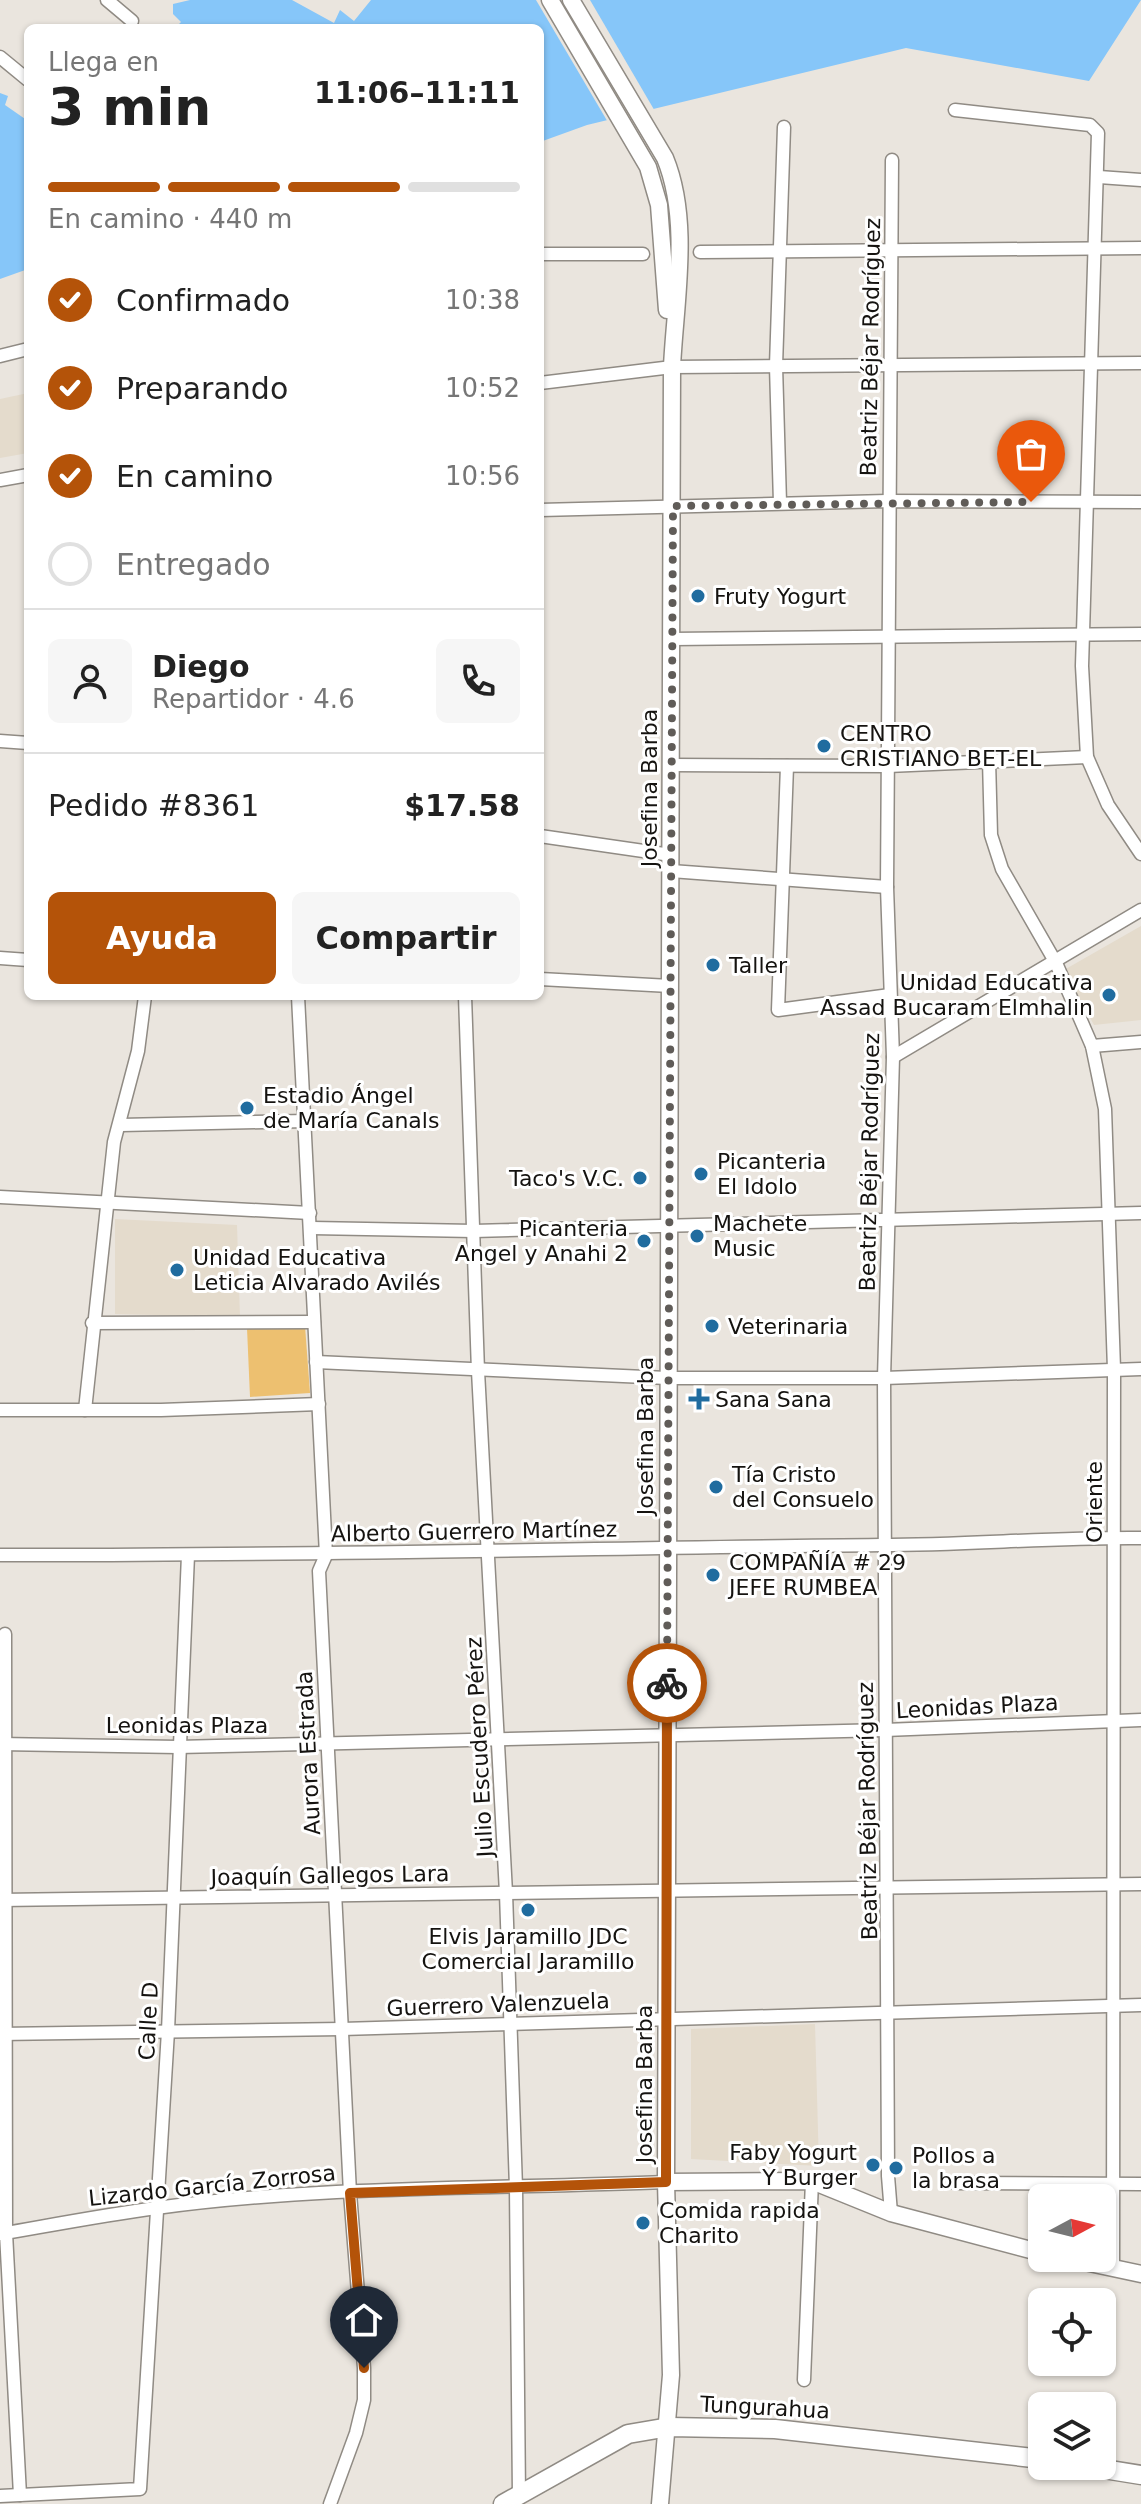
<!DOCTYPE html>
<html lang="es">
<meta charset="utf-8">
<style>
:root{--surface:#fff;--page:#f6f6f6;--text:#222;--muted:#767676;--line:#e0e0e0;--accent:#b45309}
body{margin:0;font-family:"DejaVu Sans",sans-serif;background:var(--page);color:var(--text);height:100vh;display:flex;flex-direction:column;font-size:30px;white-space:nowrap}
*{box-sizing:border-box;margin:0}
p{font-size:26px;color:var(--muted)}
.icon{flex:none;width:44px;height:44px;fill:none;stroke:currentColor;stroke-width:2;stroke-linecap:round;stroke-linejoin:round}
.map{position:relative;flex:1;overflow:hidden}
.drawer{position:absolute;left:24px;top:24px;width:520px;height:976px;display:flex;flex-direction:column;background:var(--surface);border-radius:12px;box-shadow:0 2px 6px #0004}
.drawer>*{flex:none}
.needle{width:52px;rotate:83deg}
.tools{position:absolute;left:1028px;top:2184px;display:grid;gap:16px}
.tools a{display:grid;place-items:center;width:88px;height:88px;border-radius:12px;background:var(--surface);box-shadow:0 2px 6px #0004;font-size:40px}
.pin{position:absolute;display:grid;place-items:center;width:68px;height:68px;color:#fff;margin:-82px -34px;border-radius:50% 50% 50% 0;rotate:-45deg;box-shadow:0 0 8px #0007}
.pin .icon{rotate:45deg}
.courier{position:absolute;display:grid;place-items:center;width:80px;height:80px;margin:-40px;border:6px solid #b45309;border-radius:50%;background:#fff;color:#222;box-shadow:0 2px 10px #0007}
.summary em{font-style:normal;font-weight:700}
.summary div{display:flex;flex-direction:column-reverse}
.summary{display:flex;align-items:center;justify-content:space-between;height:136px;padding:0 24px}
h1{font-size:52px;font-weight:700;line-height:60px}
.bar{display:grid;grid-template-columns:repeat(4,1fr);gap:12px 8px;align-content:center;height:96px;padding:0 24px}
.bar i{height:10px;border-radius:6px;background:var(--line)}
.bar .current{background:var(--accent)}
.bar p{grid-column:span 4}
.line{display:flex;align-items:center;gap:20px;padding:0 24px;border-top:2px solid var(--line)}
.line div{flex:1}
.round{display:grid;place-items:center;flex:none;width:84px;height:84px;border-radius:12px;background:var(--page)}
ol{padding:0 24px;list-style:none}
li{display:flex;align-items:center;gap:24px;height:88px}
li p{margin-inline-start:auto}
li .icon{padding:8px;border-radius:50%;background:var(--accent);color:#fff;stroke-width:4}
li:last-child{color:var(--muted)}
li i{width:44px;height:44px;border:4px solid var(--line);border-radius:50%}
.primary-button{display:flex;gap:16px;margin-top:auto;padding:16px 24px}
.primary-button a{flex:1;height:92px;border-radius:12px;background:var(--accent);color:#fff;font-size:32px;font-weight:700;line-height:92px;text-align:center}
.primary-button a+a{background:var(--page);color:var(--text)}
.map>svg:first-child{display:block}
.built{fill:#e4dbcc}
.green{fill:#edc070}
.water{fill:#86c6f9}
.pier{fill:#eae5de}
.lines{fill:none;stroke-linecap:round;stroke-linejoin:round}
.minor-casing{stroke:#908b84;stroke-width:15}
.tertiary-casing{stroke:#908b84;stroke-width:19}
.secondary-casing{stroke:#908b84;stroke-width:21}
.minor{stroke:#fff;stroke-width:12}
.tertiary{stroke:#fff;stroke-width:16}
.secondary{stroke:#fff;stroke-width:18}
.done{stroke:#605c58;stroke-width:8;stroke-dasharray:0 14.4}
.route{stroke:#b45309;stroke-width:10}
.poi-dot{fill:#206c9f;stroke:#fff;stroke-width:3}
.labels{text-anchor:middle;stroke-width:6;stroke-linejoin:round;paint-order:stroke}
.street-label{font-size:22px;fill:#151310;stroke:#fff}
.poi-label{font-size:22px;fill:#151310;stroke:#fff;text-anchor:start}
</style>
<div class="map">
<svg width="1141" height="2504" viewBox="0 0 1141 2504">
<rect width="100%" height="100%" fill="#eae5de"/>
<g class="built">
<path d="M 28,393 L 28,453 L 0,458 L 0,399 Z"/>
<path d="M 1141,926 L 1141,1020 L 1094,1025 L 1064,970 Z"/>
<path d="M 115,1219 L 237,1225 L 240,1317 L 115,1314 Z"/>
<path d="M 815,2024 L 819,2166 L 691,2159 L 691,2029 Z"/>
</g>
<path class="green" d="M 305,1326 L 310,1393 L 250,1397 L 247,1328 Z"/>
<g class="water">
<path d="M 190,0 L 292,0 L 334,23 L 340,10 L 354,21 L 371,0 L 1141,0 L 1089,81 L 906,48 L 587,125 L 540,142 L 540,28 L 175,28 L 181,22 L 173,14 L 173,4 Z"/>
<path d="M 0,93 L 8,96 L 5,105 L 28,121 L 28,269 L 0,279 Z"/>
</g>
<path class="pier" d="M 536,0 L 590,0 L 656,113 L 609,124 Z"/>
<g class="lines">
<g class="minor-casing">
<g id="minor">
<path d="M 107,0 L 132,21"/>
<path d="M 0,57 L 28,80"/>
<path d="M 955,110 L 1090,125 L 1098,133 L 1082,666 L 1087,757 L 1108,805 L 1141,854"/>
<path d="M 1099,177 L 1141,180"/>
<path d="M 700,252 L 1141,248"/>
<path d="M 540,254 L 643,254"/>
<path d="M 0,356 L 28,349"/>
<path d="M 540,383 L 672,367 L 1141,363"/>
<path d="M 0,480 L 28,475"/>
<path d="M 780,503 L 776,366 L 784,127"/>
<path d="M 540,510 L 887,501 L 1141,502"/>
<path d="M 673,639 L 1141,634"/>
<path d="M 0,741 L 28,743"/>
<path d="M 989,760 L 991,835 L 1002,869 L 1056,963 L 1092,1046 L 1105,1109 L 1114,1369 L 1113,2269"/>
<path d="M 672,765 L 888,766 L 1087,757"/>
<path d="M 787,766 L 778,1010 L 890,995"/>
<path d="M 540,836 L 671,855"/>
<path d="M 671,871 L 887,887"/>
<path d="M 0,958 L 28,960"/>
<path d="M 540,979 L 670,986"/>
<path d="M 298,996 L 326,1555 L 319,1571 L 350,2193 L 364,2368 L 364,2400 L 356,2433 L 330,2504"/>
<path d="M 465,996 L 478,1371 L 506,1893 L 516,2188 L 519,2497"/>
<path d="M 1092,1046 L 1141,1042"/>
<path d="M 893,1057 L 1141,910"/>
<path d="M 121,1125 L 306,1121"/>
<path d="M 0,1197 L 310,1213"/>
<path d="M 312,1228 L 474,1231 L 1141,1213"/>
<path d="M 92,1323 L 314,1322"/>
<path d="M 316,1362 L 667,1378 L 884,1378 L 1141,1369"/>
<path d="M 0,1410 L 161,1410 L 319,1404"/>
<path d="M 85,1410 L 114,1142 L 138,1051 L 145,996"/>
<path d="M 0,1555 C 294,1556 588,1548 881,1545 C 968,1545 1054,1537 1141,1538"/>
<path d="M 5,1634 L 6,2233 L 20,2495"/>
<path d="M 0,1744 L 178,1747 L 885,1730 L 1141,1720"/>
<path d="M 0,1900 L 1141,1884"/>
<path d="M 0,2034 L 342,2029 L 1141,2005"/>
<path d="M 955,2183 L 1141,2184"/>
<path d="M 891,2213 L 888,2176 L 884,1378 L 893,1057 L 887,887 L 892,160"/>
<path d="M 0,2234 C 52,2225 104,2215 156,2208 C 324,2185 497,2189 666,2182"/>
<path d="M 804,2380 L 812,2181"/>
<path d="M 0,2496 L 140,2489 L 168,2031 L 188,1555"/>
</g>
</g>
<g class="tertiary-casing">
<g id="tertiary">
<path d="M 550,0 L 648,167 L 659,205 L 667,310"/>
<path d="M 571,0 L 665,158 C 691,221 675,302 672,367 L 666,2182 L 671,2375 L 660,2504"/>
<path d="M 666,2182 L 812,2181 L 891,2213 L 1042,2253"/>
<path d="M 1066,2258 L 1141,2274"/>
</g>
</g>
<g class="secondary-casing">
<g id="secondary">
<path d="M 1085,2466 L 1141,2475"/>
<path d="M 503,2504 L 628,2434 L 669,2427 L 775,2429 L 1042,2459"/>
</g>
</g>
<use href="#minor" class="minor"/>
<use href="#tertiary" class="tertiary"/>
<use href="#secondary" class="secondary"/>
</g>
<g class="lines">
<path class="done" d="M 667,1683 L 673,506 L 1031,502"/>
<path class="route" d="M 364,2368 L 350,2193 L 666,2182 L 667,1683"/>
</g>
<g class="poi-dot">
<circle cx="698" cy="596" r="8"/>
<circle cx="824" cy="746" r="8"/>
<circle cx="713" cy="965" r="8"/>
<circle cx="1109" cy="995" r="8"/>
<circle cx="247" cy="1108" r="8"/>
<circle cx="701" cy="1174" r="8"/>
<circle cx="640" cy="1178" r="8"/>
<circle cx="697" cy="1236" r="8"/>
<circle cx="644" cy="1241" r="8"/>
<circle cx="177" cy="1270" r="8"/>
<circle cx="712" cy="1326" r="8"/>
<path d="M695 1387h8v8h8v8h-8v8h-8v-8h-8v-8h8z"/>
<circle cx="716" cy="1487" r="8"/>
<circle cx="713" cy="1575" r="8"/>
<circle cx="528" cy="1910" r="8"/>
<circle cx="873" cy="2165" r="8"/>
<circle cx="896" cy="2168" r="8"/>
<circle cx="643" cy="2223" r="8"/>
</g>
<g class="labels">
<g class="street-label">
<text transform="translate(870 347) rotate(-89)" y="8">Beatriz Béjar Rodríguez</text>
<text transform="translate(649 788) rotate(-90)" y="8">Josefina Barba</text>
<text transform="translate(869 1162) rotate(-89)" y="8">Beatriz Béjar Rodríguez</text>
<text transform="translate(645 1436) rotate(-90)" y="8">Josefina Barba</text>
<text transform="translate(1094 1502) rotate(-90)" y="8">Oriente</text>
<text transform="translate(474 1531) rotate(-1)" y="8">Alberto Guerrero Martínez</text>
<text transform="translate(977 1706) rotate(-3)" y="8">Leonidas Plaza</text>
<text x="187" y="1733">Leonidas Plaza</text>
<text transform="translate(479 1747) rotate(-93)" y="8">Julio Escudero Pérez</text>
<text transform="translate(308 1753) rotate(-93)" y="8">Aurora Estrada</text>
<text transform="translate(867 1811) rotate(-91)" y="8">Beatriz Béjar Rodríguez</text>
<text transform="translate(330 1875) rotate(-1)" y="8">Joaquín Gallegos Lara</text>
<text transform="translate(498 2004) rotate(-2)" y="8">Guerrero Valenzuela</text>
<text transform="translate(148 2021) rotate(-87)" y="8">Calle D</text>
<text transform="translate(644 2084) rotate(-90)" y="8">Josefina Barba</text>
<text transform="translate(212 2185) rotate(-6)" y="8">Lizardo García Zorrosa</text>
<text transform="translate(765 2407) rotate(3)" y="8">Tungurahua</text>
</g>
<g class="poi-label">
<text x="714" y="604">Fruty Yogurt</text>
<text x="840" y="741">CENTRO<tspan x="840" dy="25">CRISTIANO BET-EL</tspan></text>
<text x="729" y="973">Taller</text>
<text x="1093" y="990" text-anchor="end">Unidad Educativa<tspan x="1093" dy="25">Assad Bucaram Elmhalin</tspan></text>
<text x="263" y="1103">Estadio Ángel<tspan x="263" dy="25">de María Canals</tspan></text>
<text x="717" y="1169">Picanteria<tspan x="717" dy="25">El Idolo</tspan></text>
<text x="624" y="1186" text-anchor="end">Taco's V.C.</text>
<text x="713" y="1231">Machete<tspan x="713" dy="25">Music</tspan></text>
<text x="628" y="1236" text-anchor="end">Picanteria<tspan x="628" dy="25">Angel y Anahi 2</tspan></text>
<text x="193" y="1265">Unidad Educativa<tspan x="193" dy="25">Leticia Alvarado Avilés</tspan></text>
<text x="728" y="1334">Veterinaria</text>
<text x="715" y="1407">Sana Sana</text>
<text x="732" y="1482">Tía Cristo<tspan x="732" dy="25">del Consuelo</tspan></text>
<text x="729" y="1570">COMPAÑÍA # 29<tspan x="729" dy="25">JEFE RUMBEA</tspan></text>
<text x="528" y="1944" text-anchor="middle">Elvis Jaramillo JDC<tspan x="528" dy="25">Comercial Jaramillo</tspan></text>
<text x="857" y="2160" text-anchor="end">Faby Yogurt<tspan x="857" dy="25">Y Burger</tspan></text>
<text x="912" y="2163">Pollos a<tspan x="912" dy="25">la brasa</tspan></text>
<text x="659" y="2218">Comida rapida<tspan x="659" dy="25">Charito</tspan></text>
</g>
</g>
</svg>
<div class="tools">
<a><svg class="needle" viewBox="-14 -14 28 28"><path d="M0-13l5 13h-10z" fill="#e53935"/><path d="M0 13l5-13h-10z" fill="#767676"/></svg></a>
<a><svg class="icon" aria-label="locate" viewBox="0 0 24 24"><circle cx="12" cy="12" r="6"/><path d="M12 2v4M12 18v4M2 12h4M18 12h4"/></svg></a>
<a><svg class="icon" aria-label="layers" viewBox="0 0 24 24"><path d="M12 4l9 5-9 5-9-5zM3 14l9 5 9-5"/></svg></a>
</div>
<div class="pin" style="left:1031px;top:502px;background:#ea580c"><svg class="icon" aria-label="bag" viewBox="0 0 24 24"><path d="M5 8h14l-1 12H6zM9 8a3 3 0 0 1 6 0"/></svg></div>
<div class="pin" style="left:364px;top:2368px;background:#1f2937"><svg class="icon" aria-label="home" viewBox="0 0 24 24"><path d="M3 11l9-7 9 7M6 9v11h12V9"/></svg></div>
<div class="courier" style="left:667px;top:1683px"><svg class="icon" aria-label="bike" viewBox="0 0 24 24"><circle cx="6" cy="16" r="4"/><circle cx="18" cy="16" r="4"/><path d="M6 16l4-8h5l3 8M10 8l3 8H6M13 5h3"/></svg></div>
<section class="drawer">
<div class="summary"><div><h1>3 min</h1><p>Llega en</p></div><em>11:06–11:11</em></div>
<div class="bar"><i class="current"></i><i class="current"></i><i class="current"></i><i></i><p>En camino · 440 m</p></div>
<ol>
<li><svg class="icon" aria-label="check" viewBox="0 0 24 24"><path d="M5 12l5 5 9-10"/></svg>Confirmado<p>10:38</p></li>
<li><svg class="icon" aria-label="check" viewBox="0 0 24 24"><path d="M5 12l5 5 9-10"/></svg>Preparando<p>10:52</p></li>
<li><svg class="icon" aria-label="check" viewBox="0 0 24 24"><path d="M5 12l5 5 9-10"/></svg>En camino<p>10:56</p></li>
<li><i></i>Entregado</li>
</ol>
<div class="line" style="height:144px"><a class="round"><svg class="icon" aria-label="person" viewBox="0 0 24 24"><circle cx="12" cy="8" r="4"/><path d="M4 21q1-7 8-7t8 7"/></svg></a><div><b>Diego</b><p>Repartidor · 4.6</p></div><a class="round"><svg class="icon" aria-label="phone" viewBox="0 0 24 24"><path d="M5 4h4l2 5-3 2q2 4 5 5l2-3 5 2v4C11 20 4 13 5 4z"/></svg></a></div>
<div class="line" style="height:104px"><div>Pedido #8361</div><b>$17.58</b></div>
<div class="primary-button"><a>Ayuda</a><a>Compartir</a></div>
</section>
</div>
